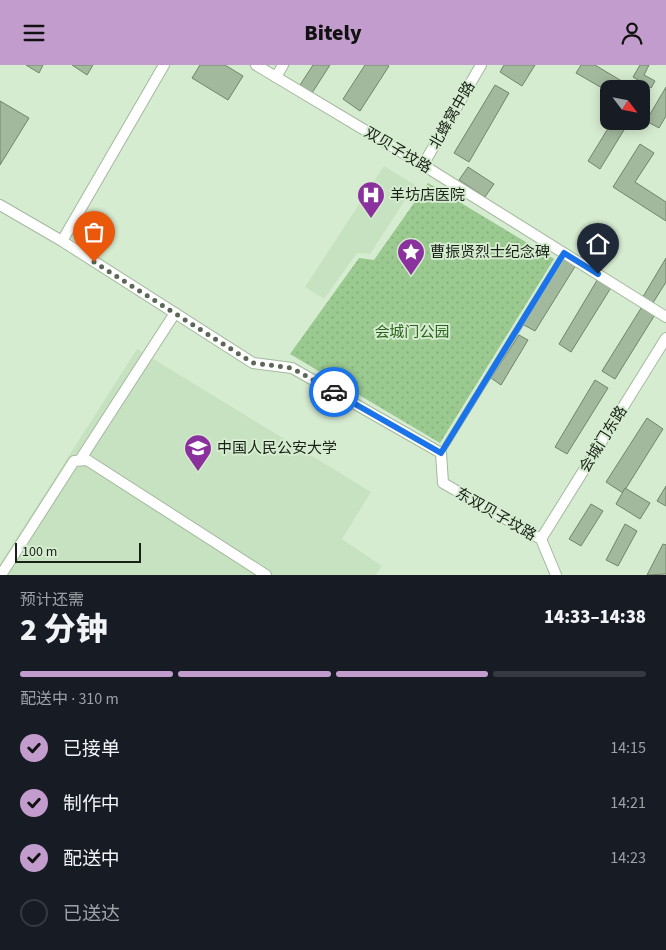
<!DOCTYPE html>
<html lang="zh">
<meta charset="utf-8">
<style>
:root{--surface:#171b24;--page:#20242c;--text:#f1f3f6;--muted:#9ea1a6;--line:#363941;--accent:#c39cce}
body{margin:0;font-family:"Source Sans 3","Noto Sans SC",sans-serif;background:var(--page);color:var(--text);height:100vh;display:flex;flex-direction:column;font-size:19px;white-space:nowrap}
*{box-sizing:border-box;margin:0}
p{font-size:16px;color:var(--muted)}
.icon{flex:none;width:28px;height:28px;fill:none;stroke:currentColor;stroke-width:2;stroke-linecap:round;stroke-linejoin:round}
.map{position:relative;height:510px;overflow:hidden}
.panel{display:flex;flex-direction:column;background:var(--surface);flex:1}
.panel>*{flex:none}
.needle{width:32px;rotate:122deg}
.controls{position:absolute;left:600px;top:15px;display:grid;gap:10px}
.controls a{display:grid;place-items:center;width:50px;height:50px;border-radius:10px;background:var(--surface);box-shadow:0 2px 12px #0003;font-size:25px}
.scale{position:absolute;left:15px;bottom:12px;width:126px;box-sizing:border-box;padding-left:5px;border:2px solid #192117;border-top:0;font-size:14px;line-height:18px;white-space:nowrap;color:#192117;-webkit-text-stroke:4px #d6ecd0;paint-order:stroke}
.pin{position:absolute;display:grid;place-items:center;width:42px;height:42px;color:#fff;margin:-51px -21px;border-radius:50% 50% 50% 0;rotate:-45deg;box-shadow:0 0 5px #0007}
.pin .icon{rotate:45deg}
.courier{position:absolute;display:grid;place-items:center;width:50px;height:50px;margin:-25px;border:4px solid #1a73e8;border-radius:50%;background:#fff;color:#222;box-shadow:0 1px 6px #0007}
.head em{font-style:normal;font-weight:800}
.head div{display:flex;flex-direction:column-reverse}
.head{display:flex;align-items:center;justify-content:space-between;height:85px;padding:0 20px}
h1{font-size:32px;font-weight:800;line-height:38px}
.bar{display:grid;grid-template-columns:repeat(4,1fr);gap:8px 5px;align-content:center;height:60px;padding:0 20px}
.bar i{height:6px;border-radius:4px;background:var(--line)}
.bar .selected{background:var(--accent)}
.bar p{grid-column:span 4}
ol{padding:0 20px;list-style:none}
li{display:flex;align-items:center;gap:15px;height:55px}
li p{margin-inline-start:auto}
li .icon{padding:5px;border-radius:50%;background:var(--accent);color:#111;stroke-width:4}
li:last-child{color:var(--muted)}
li i{width:28px;height:28px;border:2px solid var(--line);border-radius:50%}
header{display:flex;justify-content:space-between;align-items:center;height:65px;padding:0 20px;background:var(--accent);color:#111;font-size:22px;font-weight:800}
.map>svg:first-child{display:block}
.built{fill:#c7e2c1}
.park{fill:url(#park-dots)}
.building{fill:#a3b99e;stroke:#70846b}
.lines{fill:none;stroke-linecap:round;stroke-linejoin:round}
.lane-casing{stroke:#a3b99e;stroke-width:7}
.street-casing{stroke:#a3b99e;stroke-width:12}
.lane{stroke:#fff;stroke-width:5}
.street{stroke:#fff;stroke-width:10}
.done{stroke:#5b6858;stroke-width:5;stroke-dasharray:0 9}
.route{stroke:#1a73e8;stroke-width:6}
.labels{text-anchor:middle;stroke-width:4;stroke-linejoin:round;paint-order:stroke}
.street-label{font-size:15px;fill:#192117;stroke:#d6ecd0}
.poi-label{font-size:15px;fill:#192117;stroke:#d6ecd0;text-anchor:start}
.park-label{font-size:15px;fill:#2b641c;stroke:#d6ecd0}
</style>
<header><svg class="icon" aria-label="menu" viewBox="0 0 24 24"><path d="M4 6h16M4 12h16M4 18h16"/></svg>Bitely<svg class="icon" aria-label="person" viewBox="0 0 24 24"><circle cx="12" cy="8" r="4"/><path d="M4 21q1-7 8-7t8 7"/></svg></header>
<div class="map">
<svg width="666" height="510" viewBox="0 0 666 510">
<defs>
<pattern id="park-dots" width="8" height="8" patternUnits="userSpaceOnUse" patternTransform="scale(1.25)"><rect width="8" height="8" fill="#9aca8f"/><path d="M2 2h.1M6 6h.1" fill="none" stroke="#84ad7b" stroke-width="1.8" stroke-linecap="round"/></pattern>
</defs>
<rect width="100%" height="100%" fill="#d6ecd0"/>
<g class="built">
<path d="M 384,101 L 415,120 L 370,189 L 357,188 L 324,234 L 305,222 Z"/>
<path d="M 137,284 L 371,427 L 342,474 L 382,501 L 376,510 L 0,510 L 0,499 Z"/>
</g>
<path class="park" d="M 428,118 L 554,194 L 440,378 L 290,289 L 359,193 L 374,195 Z"/>
<g class="building">
<path d="M 26,0 L 43,0 L 39,8 Z"/>
<path d="M 72,0 L 93,0 L 87,10 Z"/>
<path d="M 200,0 L 225,0 L 243,11 L 228,35 L 192,13 Z"/>
<path d="M 313,0 L 330,0 L 312,28 L 300,20 Z"/>
<path d="M 365,0 L 387,0 L 389,1 L 360,46 L 343,34 Z"/>
<path d="M 504,0 L 535,0 L 522,21 L 500,7 Z"/>
<path d="M 581,0 L 595,0 L 630,21 L 628,24 L 609,24 L 609,27 L 576,8 Z"/>
<path d="M 640,0 L 649,0 L 644,10 L 655,16 L 651,23 L 633,12 Z"/>
<path d="M 495,20 L 509,28 L 469,97 L 454,88 Z"/>
<path d="M 666,22 L 666,51 L 659,63 L 646,56 Z"/>
<path d="M 0,36 L 29,53 L 0,100 Z"/>
<path d="M 612,57 L 624,65 L 600,104 L 588,96 Z"/>
<path d="M 640,79 L 654,88 L 635,117 L 666,137 L 666,156 L 613,122 Z"/>
<path d="M 468,102 L 494,119 L 485,132 L 459,115 Z"/>
<path d="M 563,192 L 576,200 L 535,266 L 522,259 Z"/>
<path d="M 666,193 L 666,217 L 651,241 L 641,235 Z"/>
<path d="M 599,212 L 612,221 L 571,287 L 559,279 Z"/>
<path d="M 643,240 L 656,248 L 615,314 L 602,306 Z"/>
<path d="M 519,270 L 528,275 L 501,320 L 491,313 Z"/>
<path d="M 595,315 L 608,323 L 567,389 L 555,382 Z"/>
<path d="M 647,353 L 663,364 L 623,428 L 606,417 Z"/>
<path d="M 666,421 L 666,441 L 657,436 Z"/>
<path d="M 625,423 L 650,438 L 640,454 L 616,439 Z"/>
<path d="M 591,439 L 603,446 L 581,481 L 569,474 Z"/>
<path d="M 625,459 L 637,466 L 618,501 L 606,495 Z"/>
<path d="M 663,479 L 666,480 L 666,509 L 647,510 Z"/>
</g>
<g class="lines">
<g class="lane-casing">
<path id="lane" d="M 441,388 L 564,189"/>
</g>
<g class="street-casing">
<g id="street">
<path d="M 256,0 L 423,100 L 666,252"/>
<path d="M 276,12 L 283,0"/>
<path d="M 423,100 L 481,0"/>
<path d="M 0,140 L 62,176 L 253,298 L 292,303 L 441,388 L 443,418 L 541,474 L 556,510"/>
<path d="M 62,176 L 164,0"/>
<path d="M 80,395 L 175,248"/>
<path d="M 541,474 L 666,273"/>
<path d="M 1,510 L 74,396 L 87,395 L 266,510"/>
</g>
</g>
<use href="#lane" class="lane"/>
<use href="#street" class="street"/>
</g>
<g class="lines">
<path class="done" d="M 94,197 L 253,298 L 292,303 L 334,327"/>
<path class="route" d="M 334,327 L 441,388 L 564,188 L 598,209"/>
</g>
<defs>
<g id="hospital-pin" transform="scale(1.4375)"><path d="M0 17L-7.5 6A9.5 9.5 0 1 1 7.5 6Z" fill="#8a319d" stroke="#d6ecd0"/><path d="M-5-5h3v3.5h4V-5h3V5h-3V1.5h-4V5h-3Z" fill="#fff"/></g>
<g id="sight-pin" transform="scale(1.4375)"><path d="M0 17L-7.5 6A9.5 9.5 0 1 1 7.5 6Z" fill="#8a319d" stroke="#d6ecd0"/><path d="M0-6L1.8-2.2L6-1.7L2.9 1.2L3.7 5.4L0 3.3L-3.7 5.4L-2.9 1.2L-6-1.7L-1.8-2.2Z" fill="#fff"/></g>
<g id="university-pin" transform="scale(1.4375)"><path d="M0 17L-7.5 6A9.5 9.5 0 1 1 7.5 6Z" fill="#8a319d" stroke="#d6ecd0"/><path d="M0-5L7-2L0 1L-7-2ZM-4 1L0 2.5L4 1V4Q0 6-4 4Z" fill="#fff"/></g>
</defs>
<g fill-rule="evenodd">
<use href="#hospital-pin" x="371" y="130"/>
<use href="#sight-pin" x="411" y="187"/>
<use href="#university-pin" x="198" y="383"/>
</g>
<g class="labels">
<g class="street-label">
<text transform="translate(452 50) rotate(-60)" y="5">北蜂窝中路</text>
<text transform="translate(398 85) rotate(31)" y="5">双贝子坟路</text>
<text transform="translate(603 374) rotate(-58)" y="5">会城门东路</text>
<text transform="translate(496 449) rotate(30)" y="5">东双贝子坟路</text>
</g>
<g class="poi-label">
<text x="390" y="135">羊坊店医院</text>
<text x="430" y="192">曹振贤烈士纪念碑</text>
<text x="217" y="388">中国人民公安大学</text>
</g>
<g class="park-label">
<text x="412" y="272">会城门公园</text>
</g>
</g>
</svg>
<div class="controls">
<a><svg class="needle" viewBox="-14 -14 28 28"><path d="M0-13l5 13h-10z" fill="#e53935"/><path d="M0 13l5-13h-10z" fill="#9ea1a6"/></svg></a>
</div>
<div class="scale">100 m</div>
<div class="pin" style="left:94px;top:197px;background:#ea580c"><svg class="icon" aria-label="bag" viewBox="0 0 24 24"><path d="M5 8h14l-1 12H6zM9 8a3 3 0 0 1 6 0"/></svg></div>
<div class="pin" style="left:598px;top:209px;background:#1f2937"><svg class="icon" aria-label="home" viewBox="0 0 24 24"><path d="M3 11l9-7 9 7M6 9v11h12V9"/></svg></div>
<div class="courier" style="left:334px;top:327px"><svg class="icon" aria-label="car" viewBox="0 0 24 24"><path d="M5 17H2v-5l4-1 3-4h7l3 4 3 1v5h-3M9 17h6M6 11h13"/><circle cx="7" cy="17" r="2"/><circle cx="17" cy="17" r="2"/></svg></div>
</div>
<section class="panel">
<div class="head"><div><h1>2 分钟</h1><p>预计还需</p></div><em>14:33–14:38</em></div>
<div class="bar"><i class="selected"></i><i class="selected"></i><i class="selected"></i><i></i><p>配送中 · 310 m</p></div>
<ol>
<li><svg class="icon" aria-label="check" viewBox="0 0 24 24"><path d="M5 12l5 5 9-10"/></svg>已接单<p>14:15</p></li>
<li><svg class="icon" aria-label="check" viewBox="0 0 24 24"><path d="M5 12l5 5 9-10"/></svg>制作中<p>14:21</p></li>
<li><svg class="icon" aria-label="check" viewBox="0 0 24 24"><path d="M5 12l5 5 9-10"/></svg>配送中<p>14:23</p></li>
<li><i></i>已送达</li>
</ol>
</section>
